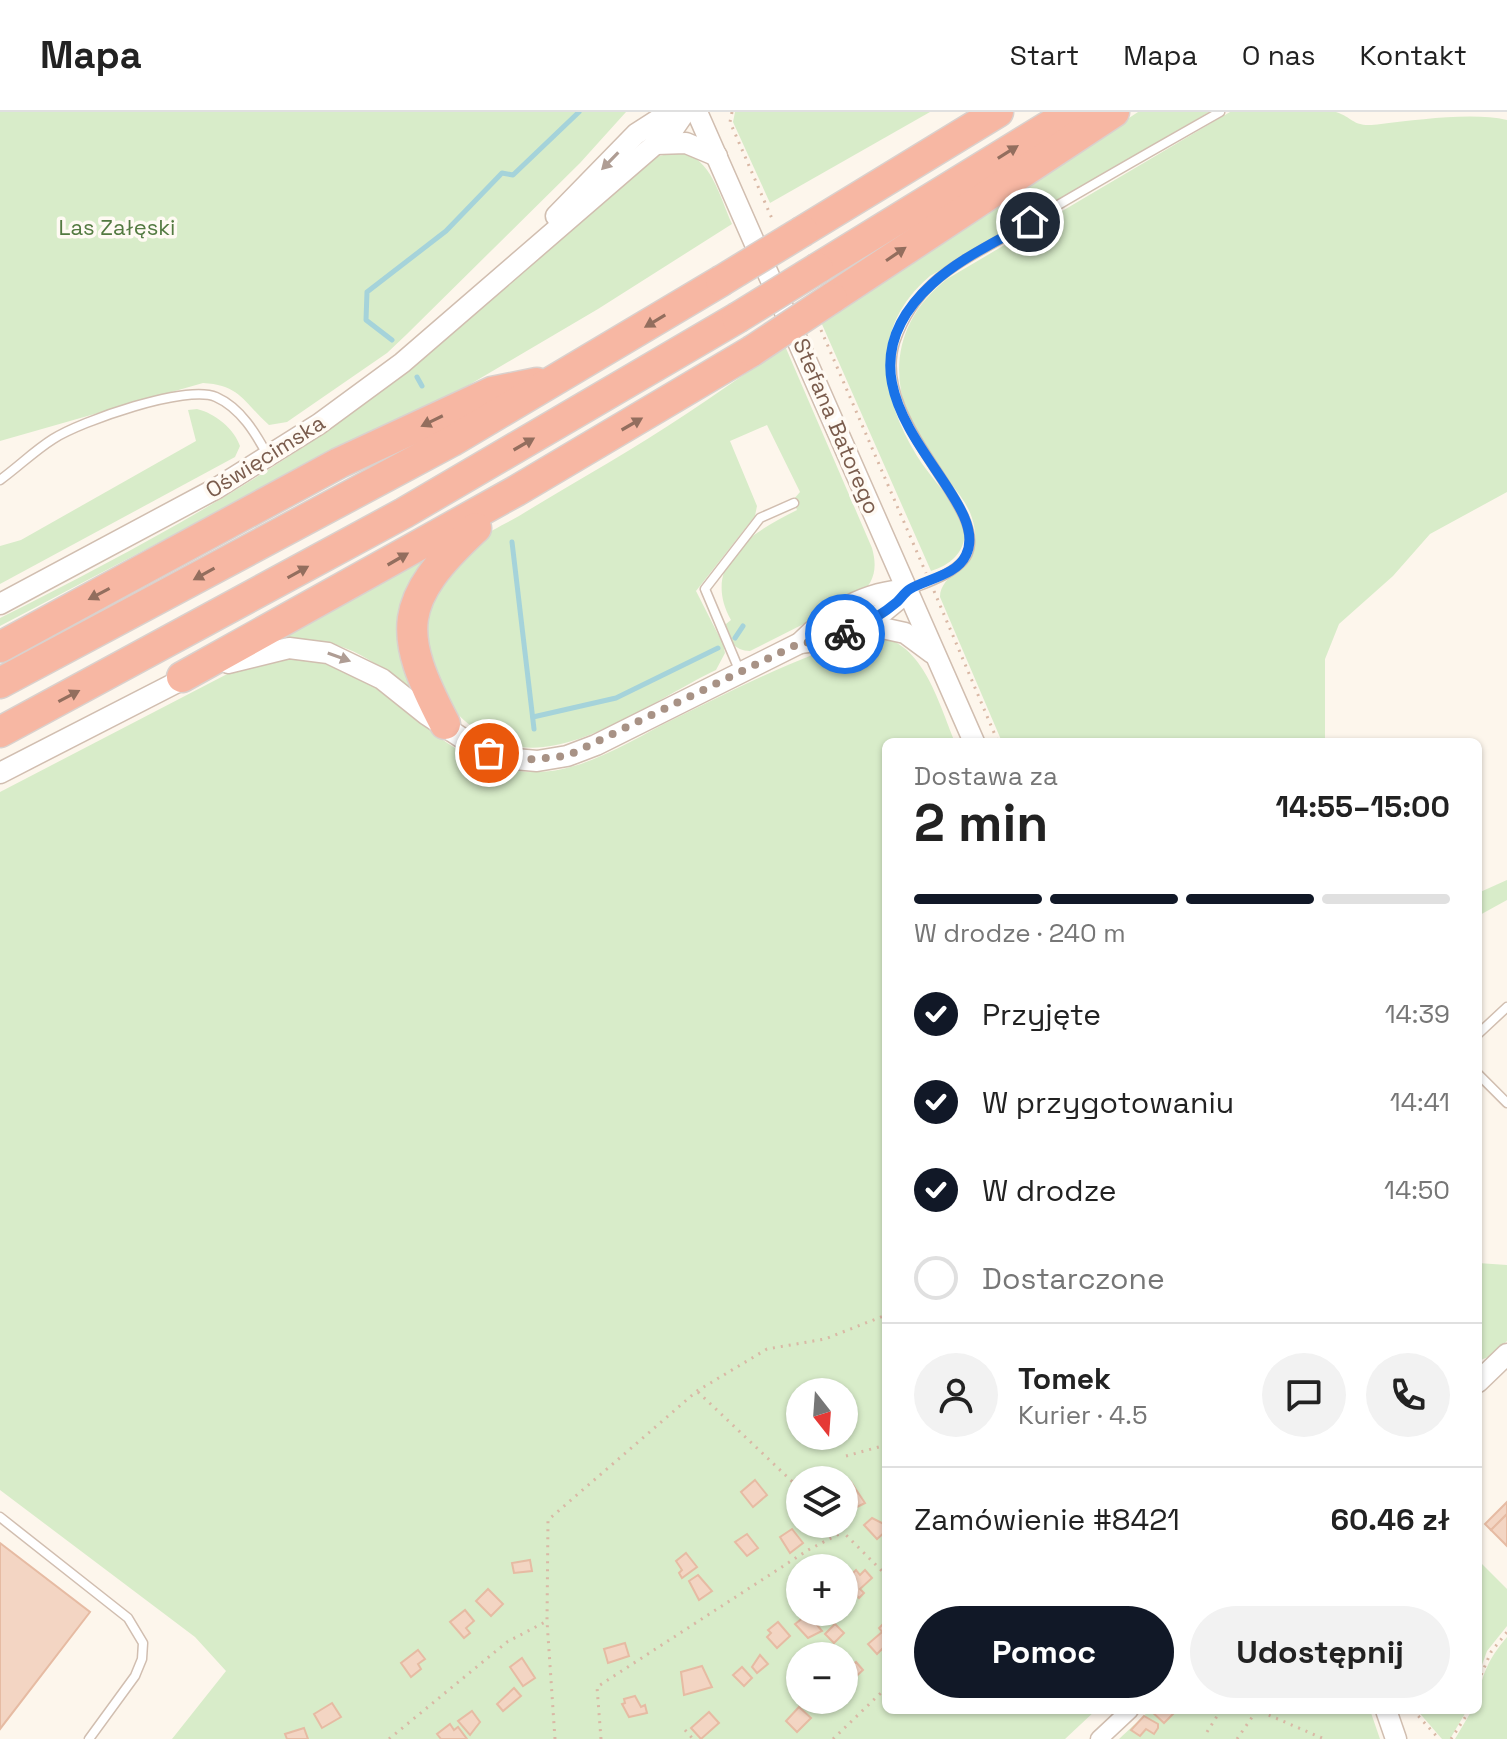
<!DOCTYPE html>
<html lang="pl">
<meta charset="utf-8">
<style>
:root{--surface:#fff;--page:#f2f2f2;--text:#222;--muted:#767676;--line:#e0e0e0;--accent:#111827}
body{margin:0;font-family:"Space Grotesk",sans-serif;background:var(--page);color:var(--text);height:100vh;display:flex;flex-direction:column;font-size:30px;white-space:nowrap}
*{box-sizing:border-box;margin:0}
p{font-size:26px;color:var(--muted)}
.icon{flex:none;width:44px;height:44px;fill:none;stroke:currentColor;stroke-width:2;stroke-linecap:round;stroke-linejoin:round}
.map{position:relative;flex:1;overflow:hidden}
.drawer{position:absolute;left:882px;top:626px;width:600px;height:976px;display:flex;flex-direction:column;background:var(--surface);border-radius:12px;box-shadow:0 2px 6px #0004}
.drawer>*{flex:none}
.needle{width:52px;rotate:163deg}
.buttons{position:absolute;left:786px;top:1266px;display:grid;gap:16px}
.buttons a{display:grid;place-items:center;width:72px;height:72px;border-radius:50%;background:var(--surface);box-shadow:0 2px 6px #0004;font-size:40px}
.pin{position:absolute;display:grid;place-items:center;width:68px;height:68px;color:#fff;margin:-34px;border:4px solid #fff;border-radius:50%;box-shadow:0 2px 8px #0007}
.courier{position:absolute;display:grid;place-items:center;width:80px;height:80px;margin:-40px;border:6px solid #1a73e8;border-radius:50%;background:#fff;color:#222;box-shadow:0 2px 10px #0007}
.overview em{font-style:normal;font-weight:600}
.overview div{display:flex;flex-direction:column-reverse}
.overview{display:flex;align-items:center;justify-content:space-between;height:136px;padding:0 32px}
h1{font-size:52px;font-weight:600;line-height:60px}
.bar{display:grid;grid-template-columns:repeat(4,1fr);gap:12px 8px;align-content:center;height:96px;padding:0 32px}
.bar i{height:10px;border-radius:6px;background:var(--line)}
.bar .selected{background:var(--accent)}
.bar p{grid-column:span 4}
.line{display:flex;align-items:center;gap:20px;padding:0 32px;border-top:2px solid var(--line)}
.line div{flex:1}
.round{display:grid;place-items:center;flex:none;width:84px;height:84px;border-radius:42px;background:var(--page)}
ol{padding:0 32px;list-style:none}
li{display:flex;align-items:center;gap:24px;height:88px}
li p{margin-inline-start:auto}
li .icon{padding:8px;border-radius:50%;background:var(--accent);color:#fff;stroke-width:4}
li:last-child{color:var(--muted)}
li i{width:44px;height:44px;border:4px solid var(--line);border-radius:50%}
.action{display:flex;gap:16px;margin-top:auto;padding:16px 32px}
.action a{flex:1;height:92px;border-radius:48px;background:var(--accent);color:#fff;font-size:32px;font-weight:600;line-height:92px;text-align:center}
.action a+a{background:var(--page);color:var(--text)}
header{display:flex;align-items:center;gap:48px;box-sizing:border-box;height:112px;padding:0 40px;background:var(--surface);border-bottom:2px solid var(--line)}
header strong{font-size:38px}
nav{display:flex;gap:44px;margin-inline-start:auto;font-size:28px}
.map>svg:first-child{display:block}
.green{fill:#d8ecc9;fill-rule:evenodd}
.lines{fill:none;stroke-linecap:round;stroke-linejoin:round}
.stream{stroke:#a5d3da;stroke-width:5}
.building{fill:#f3d5c3;stroke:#e6bba3;stroke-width:2}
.service-casing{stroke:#d1beb0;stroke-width:11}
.minor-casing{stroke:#d1beb0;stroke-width:19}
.tertiary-casing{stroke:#d1beb0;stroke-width:23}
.motorway-casing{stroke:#dad1cd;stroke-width:33}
.path{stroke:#d9b8a5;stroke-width:3;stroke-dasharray:2 6;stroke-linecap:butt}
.service{stroke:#fff;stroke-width:8}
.minor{stroke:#fff;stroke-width:16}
.tertiary{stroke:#fff;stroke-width:20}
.motorway{stroke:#f7b7a3;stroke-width:30}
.motorway-bridge-casing{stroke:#dad1cd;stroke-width:33;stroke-linecap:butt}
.motorway-bridge{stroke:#f7b7a3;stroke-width:30}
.oneway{fill:#936e5e}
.oneway2{fill:#af9d94}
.done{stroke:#a89285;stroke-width:8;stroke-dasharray:0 14.4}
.route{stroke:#1a73e8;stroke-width:10}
.labels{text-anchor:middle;stroke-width:7;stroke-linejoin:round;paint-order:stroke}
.park-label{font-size:22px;fill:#537a41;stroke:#fffaf3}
.street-label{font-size:22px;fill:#7a5c4d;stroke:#fffaf3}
</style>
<header>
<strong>Mapa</strong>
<nav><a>Start</a><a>Mapa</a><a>O nas</a><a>Kontakt</a></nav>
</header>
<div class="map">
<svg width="1507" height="1627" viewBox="0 0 1507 1627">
<rect width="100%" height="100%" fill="#fdf6ec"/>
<g class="green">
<path d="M 0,0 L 626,0 L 580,51 L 406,223 L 387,241 L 287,310 L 269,313 C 244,291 241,273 203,271 L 0,329 Z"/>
<path d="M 735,0 L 930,0 L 770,91 L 733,10 Z"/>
<path d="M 1138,0 L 1209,0 L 930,164 C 870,215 879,282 917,344 C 930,365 949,383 960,404 C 973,431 956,452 931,459 L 821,210 Z"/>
<path d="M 1230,0 C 1249,0 1323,0 1336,0 C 1356,7 1352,16 1381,12 C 1418,8 1472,0 1507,8 L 1507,380 L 1430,422 L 1393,464 L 1339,512 L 1325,547 L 1325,630 L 1002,630 L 940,485 C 940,457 988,457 972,406 C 965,383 940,362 927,341 C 887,280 887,214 947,167 Z"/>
<path d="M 679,39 C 712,46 719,84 732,112 L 598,197 L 435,293 L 234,391 L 0,514 L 0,506 C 126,443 258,372 371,287 C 469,213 559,126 652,46 Z"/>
<path d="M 785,234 L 872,436 C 878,457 874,472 857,485 L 750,539 C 735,539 726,527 726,512 L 731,508 C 700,452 752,420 797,398 L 793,388 L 800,380 L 767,313 L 730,329 L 757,394 L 755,404 L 696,479 L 723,532 L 725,541 L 716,558 C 663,583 581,643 521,635 C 456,627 403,549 431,485 C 437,472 466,438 477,429 C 489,419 505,412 519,404 C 548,386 578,369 608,351 C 669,315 727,275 785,234 Z"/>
<path d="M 197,297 C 214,301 234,316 240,334 L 235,345 L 0,472 L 0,434 L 21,428 L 196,329 L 188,298 Z"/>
<path d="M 436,437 L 424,450 L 419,586 C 372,546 340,522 275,528 Z"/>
<path d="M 870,524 C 922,524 938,590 955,630 L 886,630 L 886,1598 L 1096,1598 L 1065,1627 L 172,1627 L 226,1559 L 195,1525 L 0,1378 L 0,680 L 233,559 C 258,552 284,544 310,548 C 400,561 432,658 534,660 C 583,661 631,628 674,607 C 738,576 802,542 870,524 ZM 800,1280 L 844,1280 L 844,1324 L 800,1324 ZM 800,1368 L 844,1368 L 844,1412 L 800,1412 ZM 800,1456 L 844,1456 L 844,1500 L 800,1500 ZM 800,1544 L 844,1544 L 844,1588 L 800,1588 Z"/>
<path d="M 1507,768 L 1507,788 L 1478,804 L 1478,781 Z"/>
<path d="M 1478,1151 L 1507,1153 L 1507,1229 L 1491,1244 L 1478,1249 Z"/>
<path d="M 1478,1448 L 1507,1477 L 1507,1514 L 1487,1539 L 1478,1564 Z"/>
<path d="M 1507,1525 L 1507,1627 L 1455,1627 L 1472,1598 L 1478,1598 C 1478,1569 1488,1547 1507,1525 Z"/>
<path d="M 1150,1598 L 1370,1598 L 1380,1627 L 1119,1627 Z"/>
<path d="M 1417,1598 L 1467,1598 L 1450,1627 L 1442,1627 Z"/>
</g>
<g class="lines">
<g class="stream">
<path d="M 392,228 L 366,208 L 367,180 L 446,119 L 502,61 L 513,63 L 579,0"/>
<path d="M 417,265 L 422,274"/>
<path d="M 512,430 L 534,617"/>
<path d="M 735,526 L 743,514"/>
<path d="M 533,605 L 616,586 L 718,536"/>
</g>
</g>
<g class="building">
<path d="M 755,1368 L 767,1383 L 753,1395 L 741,1380 Z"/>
<path d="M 851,1370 L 865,1391 L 849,1399 L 844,1392 L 847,1379 L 844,1375 Z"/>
<path d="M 1507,1390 L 1507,1402 L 1491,1418 L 1485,1412 Z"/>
<path d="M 1507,1402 L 1507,1434 L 1491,1418 Z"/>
<path d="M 872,1406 L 886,1413 L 886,1419 L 877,1427 L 864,1413 Z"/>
<path d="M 792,1417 L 803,1431 L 790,1441 L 780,1425 Z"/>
<path d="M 747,1422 L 758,1436 L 747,1444 L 735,1430 Z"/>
<path d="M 0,1431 L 90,1500 L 0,1617 Z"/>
<path d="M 686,1441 L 697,1455 L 682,1466 L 679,1461 L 682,1458 L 676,1449 Z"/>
<path d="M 530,1448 L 532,1459 L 514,1461 L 512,1451 Z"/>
<path d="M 856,1458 L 860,1463 L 865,1458 L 872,1466 L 860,1477 L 864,1481 L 859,1486 L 849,1475 L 853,1471 L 848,1466 Z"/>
<path d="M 698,1463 L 712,1479 L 699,1488 L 689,1469 Z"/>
<path d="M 488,1477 L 503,1492 L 491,1504 L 476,1489 Z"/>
<path d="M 465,1498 L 474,1509 L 466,1516 L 470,1521 L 464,1526 L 450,1510 Z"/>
<path d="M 808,1502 L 822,1519 L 808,1526 L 795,1512 Z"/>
<path d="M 886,1509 L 886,1533 L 877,1542 L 868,1532 L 882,1520 L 879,1516 Z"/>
<path d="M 778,1510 L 790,1524 L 777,1536 L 767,1525 L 771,1521 L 768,1518 Z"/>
<path d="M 835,1512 L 844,1521 L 834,1531 L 825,1522 Z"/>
<path d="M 625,1531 L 629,1544 L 608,1551 L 604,1537 Z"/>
<path d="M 418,1538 L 425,1547 L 418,1552 L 421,1557 L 411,1565 L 401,1551 Z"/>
<path d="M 760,1543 L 768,1552 L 757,1561 L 752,1555 Z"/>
<path d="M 522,1546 L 535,1566 L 523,1574 L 510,1555 Z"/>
<path d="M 856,1550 L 863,1558 L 848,1572 L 844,1560 Z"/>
<path d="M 702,1554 L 712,1575 L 684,1583 L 681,1560 Z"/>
<path d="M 742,1555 L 752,1566 L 744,1574 L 733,1563 Z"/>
<path d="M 514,1576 L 521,1584 L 503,1599 L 497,1592 Z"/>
<path d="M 635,1584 L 641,1595 L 645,1593 L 647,1601 L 629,1605 L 622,1592 L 625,1591 L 624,1587 Z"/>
<path d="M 332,1591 L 341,1605 L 322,1616 L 314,1602 Z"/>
<path d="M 799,1595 L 811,1606 L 797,1620 L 786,1609 Z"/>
<path d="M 1171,1598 L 1174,1601 L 1164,1611 L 1151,1599 Z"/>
<path d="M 472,1599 L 480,1610 L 470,1623 L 458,1609 Z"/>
<path d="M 709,1600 L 719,1611 L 701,1627 L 691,1616 Z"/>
<path d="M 1144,1604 L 1158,1612 L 1158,1616 L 1154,1622 L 1146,1617 L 1140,1624 L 1131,1618 Z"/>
<path d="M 450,1612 L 454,1618 L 458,1615 L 467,1627 L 441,1627 L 437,1622 Z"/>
<path d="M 304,1616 L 308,1627 L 287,1627 L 285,1622 Z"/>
</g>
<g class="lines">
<g class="service-casing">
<g id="service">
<path d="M 0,368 C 18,355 34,339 53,327 C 81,309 187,272 216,285 C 241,296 256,322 268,344"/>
<path d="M 909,478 C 926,471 955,462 966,445 C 994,398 869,312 895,230 C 903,207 915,187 934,170 C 959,148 992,133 1021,115 C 1086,76 1153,38 1220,0"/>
<path d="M 740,560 L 705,477 L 760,406 L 794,391"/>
<path d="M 1478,922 L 1507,895"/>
<path d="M 1478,962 L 1507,991"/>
<path d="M 0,1405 L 128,1506 L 143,1531 L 142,1547 L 135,1564 L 89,1627"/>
</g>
</g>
<g class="minor-casing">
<path id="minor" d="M 1099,1627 L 1130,1598"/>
</g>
<g class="tertiary-casing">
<g id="tertiary">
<path d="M 697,0 L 974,630"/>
<path d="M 656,32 L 686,31 L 717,44"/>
<path d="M 556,104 L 636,22 L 670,0"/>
<path d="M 0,492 L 217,376 L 319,312 L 402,251 L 674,16 L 685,0"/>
<path d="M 864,512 L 905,521 L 932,541"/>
<path d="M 800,531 C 841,528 880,508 908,478"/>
<path d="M 228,551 L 289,536 L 328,541 L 382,567 L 427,603 L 474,634 L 504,646 L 537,649 L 567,644 L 596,633 L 800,531 C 829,501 866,479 908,478"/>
<path d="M 0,661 L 193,562"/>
<path d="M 1478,1270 L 1507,1242"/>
<path d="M 1386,1598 L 1396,1627"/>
</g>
</g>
<g class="motorway-casing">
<g id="motorway">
<path d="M 803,119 L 998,0"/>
<path d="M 818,156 L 1072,0"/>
<path d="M 832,186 L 1114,0"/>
<path d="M 0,535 L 339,351 L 492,280 L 537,271"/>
<path d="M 182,565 L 516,379 L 752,239"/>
<path d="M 0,571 L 452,329 L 721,169"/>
<path d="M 445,612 C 397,520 397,489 476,416"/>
<path d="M 0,620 L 404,401 L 737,206"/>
</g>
</g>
<g class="path">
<path d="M 732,0 L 730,10 L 773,109"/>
<path d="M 821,218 L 926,461"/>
<path d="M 934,479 L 998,630"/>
<path d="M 698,1280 L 800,1377"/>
<path d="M 846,1344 L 886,1333"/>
<path d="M 835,1412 L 886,1463"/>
<path d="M 1478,1570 L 1491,1540 L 1507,1520"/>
<path d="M 1413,1598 L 1439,1627"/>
<path d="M 685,1618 L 693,1627"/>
<path d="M 1207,1620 L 1221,1598"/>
<path d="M 389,1627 L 507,1530 L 547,1509"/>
<path d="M 555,1627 L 547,1509 L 548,1408 L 697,1279 L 767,1237 L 825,1227 L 886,1203"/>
<path d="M 601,1627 L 597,1575 L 808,1438 L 843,1420"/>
<path d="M 833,1627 L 886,1576"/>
<path d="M 1237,1627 L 1257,1598 L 1322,1626"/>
<path d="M 1451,1627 L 1470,1598"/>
</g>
<use href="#service" class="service"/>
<use href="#minor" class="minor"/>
<use href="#tertiary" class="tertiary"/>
<use href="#motorway" class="motorway"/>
<g class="motorway-bridge-casing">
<g id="motorway-bridge">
<path d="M 721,169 L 803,119"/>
<path d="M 737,206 L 818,156"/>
<path d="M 752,239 L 832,186"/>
</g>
</g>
<use href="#motorway-bridge" class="motorway-bridge"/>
</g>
<defs><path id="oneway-solid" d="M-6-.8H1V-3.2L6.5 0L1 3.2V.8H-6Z" transform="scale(2)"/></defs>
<g class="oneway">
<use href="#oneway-solid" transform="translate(1008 40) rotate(-32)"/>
<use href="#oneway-solid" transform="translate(896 142) rotate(-34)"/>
<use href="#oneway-solid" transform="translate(655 209) rotate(149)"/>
<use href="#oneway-solid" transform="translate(432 309) rotate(154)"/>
<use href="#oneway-solid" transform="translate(632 312) rotate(-30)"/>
<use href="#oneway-solid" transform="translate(524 332) rotate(-30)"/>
<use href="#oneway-solid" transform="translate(398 447) rotate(-30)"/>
<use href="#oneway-solid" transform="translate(298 460) rotate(-29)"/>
<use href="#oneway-solid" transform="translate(204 462) rotate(151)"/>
<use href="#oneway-solid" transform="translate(99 482) rotate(152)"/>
<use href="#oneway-solid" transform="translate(69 584) rotate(-28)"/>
</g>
<g class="oneway2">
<use href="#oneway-solid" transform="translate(610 49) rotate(134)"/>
<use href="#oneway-solid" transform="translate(339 545) rotate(20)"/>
</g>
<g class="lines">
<path class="done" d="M 489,641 L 522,648 L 567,644 L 800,531 L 829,529 L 845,522"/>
<path class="route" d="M 845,522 C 862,514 883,502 897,490 C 901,486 905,480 910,477 C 927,467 957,463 966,443 C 997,381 810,283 932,172 C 960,146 998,129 1030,110"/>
</g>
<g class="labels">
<g class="park-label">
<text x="117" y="123">Las Załęski</text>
</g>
<g class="street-label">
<text transform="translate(837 314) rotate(67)" y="8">Stefana Batorego</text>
<text transform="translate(265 344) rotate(-32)" y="8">Oświęcimska</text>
</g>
</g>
</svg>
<div class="buttons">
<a><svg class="needle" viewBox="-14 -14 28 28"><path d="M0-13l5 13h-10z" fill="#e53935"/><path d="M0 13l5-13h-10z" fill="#767676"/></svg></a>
<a><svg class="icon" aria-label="layers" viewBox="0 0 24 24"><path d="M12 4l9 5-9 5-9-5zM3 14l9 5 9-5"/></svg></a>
<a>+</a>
<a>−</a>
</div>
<div class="pin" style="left:489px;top:641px;background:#ea580c"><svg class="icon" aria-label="bag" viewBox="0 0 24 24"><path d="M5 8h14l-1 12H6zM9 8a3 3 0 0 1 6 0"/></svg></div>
<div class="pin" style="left:1030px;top:110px;background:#1f2937"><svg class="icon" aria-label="home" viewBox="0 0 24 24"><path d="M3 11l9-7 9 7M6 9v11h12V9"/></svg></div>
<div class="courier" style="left:845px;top:522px"><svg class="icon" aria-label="bike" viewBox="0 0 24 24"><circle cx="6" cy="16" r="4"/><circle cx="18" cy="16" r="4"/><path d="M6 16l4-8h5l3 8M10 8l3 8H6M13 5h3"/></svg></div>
<section class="drawer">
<div class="overview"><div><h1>2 min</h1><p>Dostawa za</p></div><em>14:55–15:00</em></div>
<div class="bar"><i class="selected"></i><i class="selected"></i><i class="selected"></i><i></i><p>W drodze · 240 m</p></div>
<ol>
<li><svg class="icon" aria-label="check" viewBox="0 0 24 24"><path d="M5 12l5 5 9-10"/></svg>Przyjęte<p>14:39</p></li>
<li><svg class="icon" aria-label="check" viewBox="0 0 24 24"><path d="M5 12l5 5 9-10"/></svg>W przygotowaniu<p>14:41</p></li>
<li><svg class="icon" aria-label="check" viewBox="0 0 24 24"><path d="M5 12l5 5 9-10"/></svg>W drodze<p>14:50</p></li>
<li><i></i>Dostarczone</li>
</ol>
<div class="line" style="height:144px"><a class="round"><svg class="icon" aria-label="person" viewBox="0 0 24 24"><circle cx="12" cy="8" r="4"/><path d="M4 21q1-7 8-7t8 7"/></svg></a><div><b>Tomek</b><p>Kurier · 4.5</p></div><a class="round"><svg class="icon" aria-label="chat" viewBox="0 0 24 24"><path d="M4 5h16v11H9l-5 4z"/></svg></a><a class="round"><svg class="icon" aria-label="phone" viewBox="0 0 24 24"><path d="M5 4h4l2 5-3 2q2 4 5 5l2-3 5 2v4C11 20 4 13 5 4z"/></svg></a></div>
<div class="line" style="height:104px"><div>Zamówienie #8421</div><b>60.46 zł</b></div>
<div class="action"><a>Pomoc</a><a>Udostępnij</a></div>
</section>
</div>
